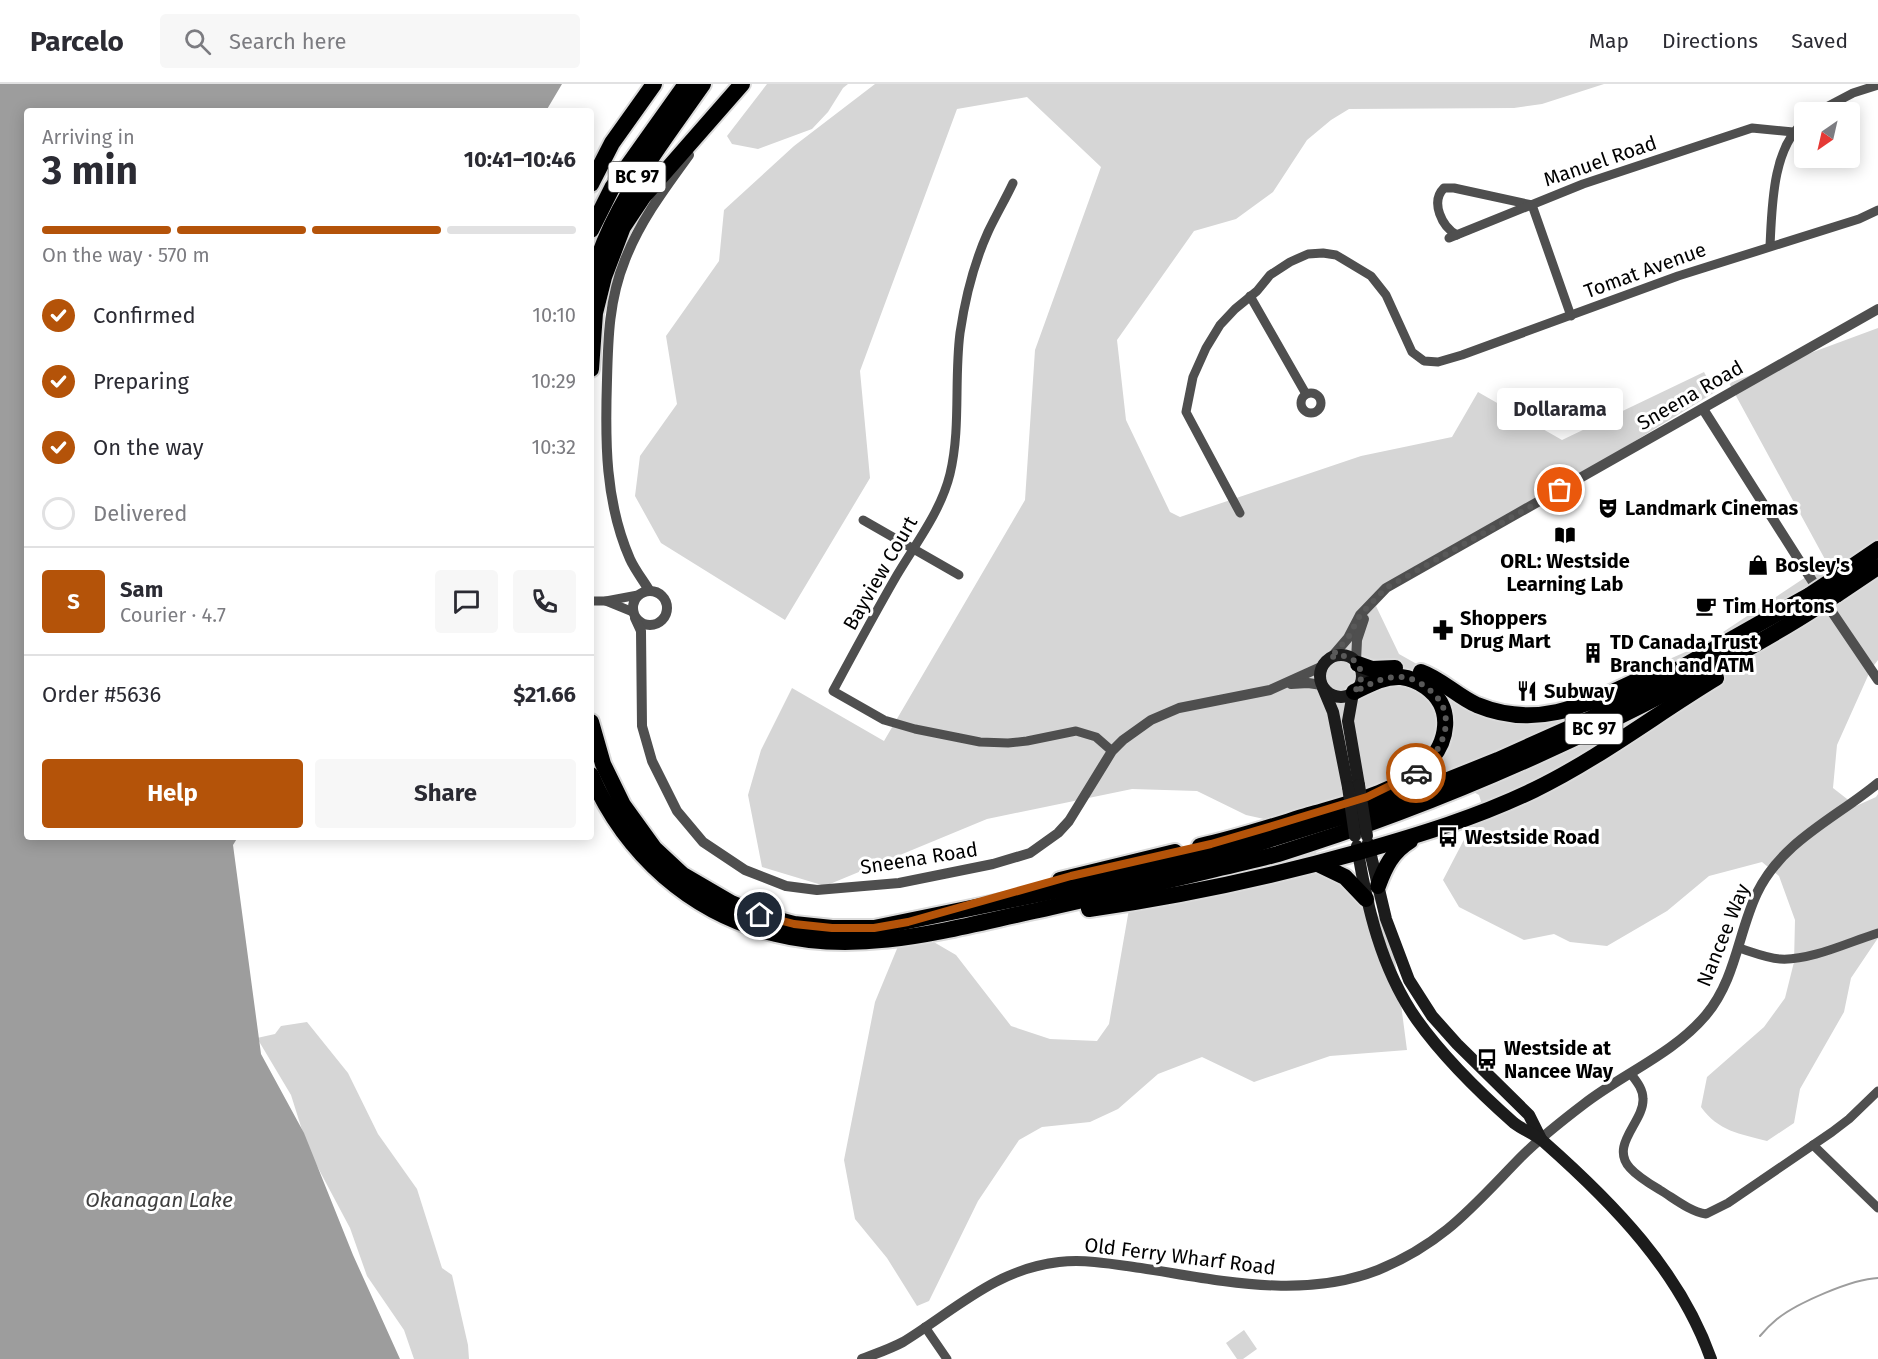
<!DOCTYPE html>
<meta charset="utf-8">
<style>
:root{--surface:#fff;--page:#f7f7f7;--text:#2b2b33;--muted:#7c7c81;--line:#e1e1e2;--accent:#b45309}
body{margin:0;font-family:"Fira Sans",sans-serif;background:var(--page);color:var(--text);height:100vh;display:flex;flex-direction:column;font-size:22px;white-space:nowrap}
*{box-sizing:border-box;margin:0}
p{font-size:20px;color:var(--muted)}
.icon{flex:none;width:33px;height:33px;fill:none;stroke:currentColor;stroke-width:2;stroke-linecap:round;stroke-linejoin:round}
.map{position:relative;flex:1;overflow:hidden}
.details{position:absolute;left:24px;top:24px;width:570px;height:732px;display:flex;flex-direction:column;background:var(--surface);border-radius:6px;box-shadow:0 3px 15px #0003}
.details>*{flex:none}
.needle{width:39px;rotate:214deg}
.fabs{position:absolute;left:1794px;top:18px;display:grid;gap:12px}
.fabs a{display:grid;place-items:center;width:66px;height:66px;border-radius:6px;background:var(--surface);box-shadow:0 3px 15px #0003;font-size:30px}
.pin{position:absolute;display:grid;place-items:center;width:51px;height:51px;color:#fff;margin:-26px;border:3px solid #fff;border-radius:50%;box-shadow:0 2px 6px #0007}
.courier{position:absolute;display:grid;place-items:center;width:60px;height:60px;margin:-30px;border:4px solid #b45309;border-radius:50%;background:#fff;color:#222;box-shadow:0 2px 8px #0007}
.bubble{position:absolute;height:42px;border-radius:6px;background:var(--surface);box-shadow:0 3px 15px #0003;font-size:20px;font-weight:700;line-height:42px;text-align:center}
.headline em{font-style:normal;font-weight:700}
.headline div{display:flex;flex-direction:column-reverse}
.headline{display:flex;align-items:center;justify-content:space-between;height:102px;padding:0 18px}
h1{font-size:39px;font-weight:700;line-height:45px}
.bar{display:grid;grid-template-columns:repeat(4,1fr);gap:9px 6px;align-content:center;height:72px;padding:0 18px}
.bar i{height:8px;border-radius:4px;background:var(--line)}
.bar .current{background:var(--accent)}
.bar p{grid-column:span 4}
.line{display:flex;align-items:center;gap:15px;padding:0 18px;border-top:2px solid var(--line)}
.line div{flex:1}
.round{display:grid;place-items:center;flex:none;width:63px;height:63px;border-radius:6px;background:var(--page)}
ol{padding:0 18px;list-style:none}
li{display:flex;align-items:center;gap:18px;height:66px}
li p{margin-inline-start:auto}
li .icon{padding:6px;border-radius:50%;background:var(--accent);color:#fff;stroke-width:4}
li:last-child{color:var(--muted)}
li i{width:33px;height:33px;border:3px solid var(--line);border-radius:50%}
.cta{display:flex;gap:12px;margin-top:auto;padding:12px 18px}
.cta a{flex:1;height:69px;border-radius:6px;background:var(--accent);color:#fff;font-size:24px;font-weight:700;line-height:69px;text-align:center}
.cta a+a{background:var(--page);color:var(--text)}
header{display:flex;align-items:center;gap:36px;box-sizing:border-box;height:84px;padding:0 30px;background:var(--surface);border-bottom:2px solid var(--line)}
header strong{font-size:28px}
nav{display:flex;gap:33px;margin-inline-start:auto;font-size:21px}
.search{width:420px;height:54px;background:var(--page);display:flex;align-items:center;gap:15px;box-sizing:border-box;padding:0 21px;border-radius:6px;color:var(--muted);font-size:22px}
.map>svg:first-child{display:block}
.green{fill:#d6d6d6}
.water{fill:#9d9d9d}
.lines{fill:none;stroke-linecap:round;stroke-linejoin:round}
.stream{stroke:#9d9d9d;stroke-width:2}
.motorway-casing{stroke:#dbdbdb;stroke-width:20}
.minor{stroke:#4f4f4f;stroke-width:9}
.tertiary{stroke:#4f4f4f;stroke-width:10}
.secondary{stroke:#1c1c1c;stroke-width:12}
.motorway{stroke:#000;stroke-width:16}
.motorway-bridge-casing{stroke:#dbdbdb;stroke-width:20;stroke-linecap:butt}
.secondary-bridge{stroke:#1c1c1c;stroke-width:12}
.motorway-bridge{stroke:#000;stroke-width:16}
.done{stroke:#595959;stroke-width:6;stroke-dasharray:0 10.8}
.route{stroke:#b45309;stroke-width:8}
.labels{text-anchor:middle;stroke-width:6;stroke-linejoin:round;paint-order:stroke}
.shield{fill:#fff;stroke:#4c4c4c;stroke-width:1.5}
.shield-label{font-size:18px;font-weight:bold;fill:#000}
.street-label{font-size:20px;fill:#000;stroke:#fff}
.poi-label{font-size:20px;font-weight:bold;fill:#000;stroke:#fff;text-anchor:start}
.water-label{font-size:21px;font-style:italic;fill:#3e3e3e;stroke:#fff}
</style>
<header>
<strong>Parcelo</strong>
<div class="search"><svg class="icon" aria-label="search" viewBox="0 0 24 24"><circle cx="10" cy="10" r="6"/><path d="M15 15l6 6"/></svg>Search here</div>
<nav><a>Map</a><a>Directions</a><a>Saved</a></nav>
</header>
<div class="map">
<svg width="1878" height="1275" viewBox="0 0 1878 1275">
<rect width="100%" height="100%" fill="#fff"/>
<g class="green">
<path d="M 767,0 L 848,0 L 843,4 L 828,28 L 812,45 L 758,65 L 732,60 L 727,52 Z"/>
<path d="M 875,0 L 1604,0 L 1542,20 L 1514,24 L 1349,25 L 1331,36 L 1307,56 L 1273,108 L 1236,135 L 1194,147 L 1117,256 L 1126,336 L 1170,428 L 1180,433 L 1361,372 L 1452,353 L 1478,308 L 1562,356 L 1704,288 L 1715,308 L 1390,507 L 1376,522 L 1399,570 L 1477,614 L 1520,624 L 1568,620 L 1708,558 L 1827,479 L 1729,299 L 1878,244 L 1878,576 L 1871,585 L 1837,661 L 1833,704 L 1856,722 L 1876,713 L 1878,710 L 1878,854 L 1851,894 L 1844,928 L 1800,1005 L 1794,1039 L 1767,1057 C 1740,1050 1718,1047 1701,1023 L 1707,993 L 1764,943 L 1785,914 L 1794,878 L 1795,836 L 1779,792 L 1762,778 L 1709,792 L 1667,827 L 1607,862 L 1570,858 L 1554,850 L 1524,856 L 1459,823 L 1443,796 L 1482,721 L 1479,711 L 1468,705 L 1291,741 L 1246,731 L 1197,707 L 1132,705 L 987,735 L 825,802 L 762,783 L 748,711 L 761,666 L 792,604 L 884,657 L 1025,416 L 1035,266 L 1101,83 L 1027,13 L 957,25 L 860,287 L 870,394 L 785,536 L 661,459 L 635,412 L 640,372 L 677,320 L 666,252 L 719,177 L 724,126 L 794,62 Z"/>
<path d="M 1299,755 L 1357,800 L 1392,852 L 1407,966 L 1330,972 L 1254,998 L 1202,973 L 1158,990 L 1118,1025 L 1090,1038 L 1042,1043 L 1019,1056 L 978,1117 L 929,1217 L 917,1222 L 887,1174 L 855,1135 L 844,1076 L 875,918 L 901,855 L 920,850 L 956,871 L 1011,942 L 1050,955 L 1097,957 L 1109,940 L 1136,785 Z"/>
<path d="M 307,938 L 348,989 L 378,1050 L 417,1105 L 442,1184 L 452,1191 L 468,1261 L 469,1275 L 414,1275 L 404,1246 L 367,1192 L 350,1144 L 308,1065 L 291,1011 L 257,954 L 275,950 L 281,942 Z"/>
<path d="M 1244,1246 L 1257,1265 L 1243,1275 L 1237,1275 L 1226,1259 Z"/>
</g>
<path class="water" d="M 0,0 L 562,0 L 546,27 L 27,27 L 27,753 L 238,753 L 233,761 L 261,970 L 304,1049 L 353,1171 L 400,1275 L 0,1275 Z"/>
<g class="lines">
<path class="stream" d="M 1760,1252 C 1765,1246 1771,1240 1777,1235 C 1797,1219 1852,1195 1878,1194"/>
<g class="motorway-casing">
<g id="motorway">
<path d="M 591,100 L 612,59 L 654,0"/>
<path d="M 591,146 L 612,104 L 686,0"/>
<path d="M 591,197 C 611,122 659,63 703,0"/>
<path d="M 591,285 L 595,229 L 604,193 L 623,143 L 643,113 L 742,0"/>
<path d="M 1828,499 L 1878,465"/>
<path d="M 1836,511 L 1878,483"/>
<path d="M 1358,580 L 1372,585 L 1395,584"/>
<path d="M 1421,588 C 1441,595 1457,612 1477,621 C 1545,649 1597,614 1658,587"/>
<path d="M 591,638 L 603,680 L 623,721 L 654,764 L 683,791 L 731,819 L 760,831 L 794,840 L 832,844 L 874,844 L 1098,798 L 1249,762 L 1408,712 L 1498,676 L 1592,634 L 1810,511"/>
<path d="M 591,691 C 626,771 691,829 776,850 C 863,872 953,844 1039,826 C 1096,813 1154,800 1212,786 C 1234,781 1256,776 1278,770 C 1417,727 1552,669 1681,601 C 1727,576 1773,552 1817,523"/>
<path d="M 1200,762 C 1237,754 1273,742 1309,731 C 1346,720 1398,708 1426,681 C 1448,659 1455,624 1426,603 C 1419,598 1411,594 1401,593 C 1384,592 1370,600 1354,608"/>
<path d="M 1318,780 L 1345,793 L 1366,815"/>
<path d="M 1060,796 L 1175,768"/>
<path d="M 1378,802 C 1385,783 1392,768 1410,757"/>
<path d="M 1089,825 C 1181,812 1270,793 1359,768 C 1419,751 1478,733 1534,706 C 1598,675 1655,631 1716,594"/>
</g>
</g>
<g class="minor">
<path d="M 1817,28 L 1853,9 L 1878,1"/>
<path d="M 1013,99 C 1005,116 996,131 988,148 C 974,179 965,215 960,249 C 954,296 961,344 950,390 C 941,427 916,459 897,491 C 875,529 854,568 833,607 L 884,636 L 915,645 L 980,658 L 1008,659 L 1027,657 L 1076,647 L 1096,653 L 1112,667"/>
<path d="M 1532,121 L 1571,232"/>
<path d="M 1457,151 C 1442,143 1430,118 1444,104 L 1454,104 L 1532,121"/>
<path d="M 1449,154 L 1583,100 L 1752,44 L 1793,48"/>
<path d="M 1770,162 C 1772,124 1772,64 1804,38"/>
<path d="M 1250,212 L 1306,310"/>
<circle cx="1311" cy="319" r="10"/>
<path d="M 1240,429 L 1186,328 L 1193,293 L 1206,264 L 1220,241 L 1235,225 L 1257,207 L 1270,191 L 1290,178 L 1308,170 L 1323,169 L 1336,171 L 1371,192 L 1386,211 L 1412,268 L 1424,277 L 1438,278 L 1462,271 L 1678,192 L 1859,135 L 1878,126"/>
<path d="M 863,436 L 959,491"/>
<path d="M 591,517 L 606,517 L 638,511"/>
<path d="M 606,517 L 633,528"/>
<path d="M 1739,864 C 1752,868 1766,874 1780,875 C 1810,877 1849,858 1878,849"/>
<path d="M 1631,990 C 1637,998 1643,1005 1643,1015 C 1644,1038 1609,1061 1630,1084 C 1638,1093 1650,1100 1660,1106 C 1675,1115 1689,1127 1706,1130 L 1728,1119 L 1832,1048 L 1849,1035 L 1878,1007"/>
<path d="M 1813,1061 L 1878,1124"/>
<path d="M 925,1243 L 947,1275"/>
</g>
<g class="tertiary">
<path d="M 1703,325 L 1832,528 L 1878,596"/>
<path d="M 649,506 C 643,496 635,486 630,475 C 605,418 605,357 607,296 C 608,255 609,215 625,176 C 640,137 665,104 689,71"/>
<circle cx="650" cy="524" r="17"/>
<path d="M 635,534 L 641,547 L 642,642 L 652,677 L 677,727 L 703,758 L 745,786 L 786,802 L 817,806 L 899,799 L 993,780 L 1030,769 L 1058,749 L 1069,737 L 1112,667 L 1123,656 L 1151,636 L 1179,624 L 1270,606 L 1323,582"/>
<path d="M 1330,575 L 1348,554 L 1360,531 L 1386,504 L 1878,225"/>
<path d="M 1356,577 L 1357,556 L 1364,535"/>
<path d="M 1291,600 L 1308,599 L 1322,601"/>
<path d="M 862,1275 C 875,1270 890,1265 903,1258 C 955,1226 996,1185 1059,1178 C 1086,1175 1113,1180 1141,1184 C 1219,1196 1301,1216 1378,1186 C 1444,1159 1473,1122 1521,1073 C 1540,1054 1563,1036 1584,1020 C 1624,989 1673,970 1706,931 C 1736,895 1738,849 1757,809 C 1782,757 1836,734 1878,699"/>
</g>
<g class="secondary">
<circle cx="1341" cy="592" r="21"/>
<path d="M 1323,604 L 1333,628 L 1348,703"/>
<path d="M 1353,609 L 1348,637 L 1359,701"/>
<path d="M 1368,759 L 1386,835 L 1409,896 L 1432,932 L 1457,960 L 1529,1031 L 1541,1055"/>
<path d="M 1357,762 C 1367,823 1381,885 1417,936 C 1444,974 1479,1008 1514,1039 C 1523,1046 1535,1050 1544,1058 C 1613,1119 1680,1187 1711,1275"/>
</g>
<use href="#motorway" class="motorway"/>
<g class="motorway-bridge-casing">
<g id="motorway-bridge">
<path d="M 1810,511 L 1828,499"/>
<path d="M 1817,523 L 1836,511"/>
</g>
</g>
<g class="secondary-bridge">
<path d="M 1359,701 L 1367,752"/>
<path d="M 1348,703 L 1355,752"/>
</g>
<use href="#motorway-bridge" class="motorway-bridge"/>
</g>
<g class="lines">
<path class="done" d="M 1416,689 C 1444,668 1461,628 1427,604 C 1420,598 1411,594 1402,593 C 1384,592 1370,600 1354,608 C 1372,589 1353,564 1330,574 L 1348,554 L 1360,531 L 1386,504 L 1560,406"/>
<path class="route" d="M 760,831 L 794,840 L 832,844 L 874,844 L 908,838 L 1071,792 L 1211,760 L 1272,742 L 1367,713 L 1416,689"/>
</g>
<defs>
<g id="theatre-bare" transform="scale(1.62)"><path d="M-5-5.5Q0-4 5-5.5V0Q5 5 0 6Q-5 5-5 0ZM-3.3-2.5H-1v1.5H-3.3ZM1-2.5H3.3v1.5H1ZM-2.8 1Q0 5.5 2.8 1Z" fill="#000" stroke="#fff" stroke-width="2.5" paint-order="stroke"/></g>
<g id="library-bare" transform="scale(1.62)"><path d="M-6-4Q-3-5.5-.7-3.5V5Q-3 3-6 4ZM6-4Q3-5.5 .7-3.5V5Q3 3 6 4Z" fill="#000" stroke="#fff" stroke-width="2.5" paint-order="stroke"/></g>
<g id="shop-bare" transform="scale(1.62)"><path d="M-5-2.5h2.3a2.7 3.5 0 0 1 5.4 0H5L5.5 6h-11ZM-1.5-2.5h3a1.5 2.3 0 0 0-3 0Z" fill="#000" stroke="#fff" stroke-width="2.5" paint-order="stroke"/></g>
<g id="cafe-bare" transform="scale(1.62)"><path d="M-5.5-4.5H6V0H3Q3 3.5 0 3.5H-2.5Q-5.5 3.5-5.5 0ZM3-3.2v2h1.7v-2ZM-6 4.5H4V6H-6Z" fill="#000" stroke="#fff" stroke-width="2.5" paint-order="stroke"/></g>
<g id="pharmacy-bare" transform="scale(1.62)"><path d="M-2-6h4v4h4v4h-4v4h-4v-4h-4v-4h4Z" fill="#000" stroke="#fff" stroke-width="2.5" paint-order="stroke"/></g>
<g id="building-bare" transform="scale(1.62)"><path d="M-4-6H4V6H1V3H-1V6H-4ZM-2.5-4.3h1.7v1.8h-1.7ZM.8-4.3h1.7v1.8H.8ZM-2.5-1h1.7V.8h-1.7ZM.8-1h1.7V.8H.8Z" fill="#000" stroke="#fff" stroke-width="2.5" paint-order="stroke"/></g>
<g id="restaurant-bare" transform="scale(1.62)"><path d="M-5-6h1v4h1v-4h1v4h1v-4h1v5L-1.5 .5V6h-2V.5L-5-1ZM5-6V6H3V1.5H1.5Q1.5-4 5-6Z" fill="#000" stroke="#fff" stroke-width="2.5" paint-order="stroke"/></g>
<g id="bus-bare" transform="scale(1.62)"><path d="M-5-6H5V4H4V6H2V4H-2V6H-4V4H-5ZM-3.5-4V0h7V-4ZM-3.5 1.2v1.5H-2V1.2ZM2 1.2v1.5H3.5V1.2Z" fill="#000" stroke="#fff" stroke-width="2.5" paint-order="stroke"/></g>
</defs>
<g fill-rule="evenodd">
<use href="#theatre-bare" x="1608" y="424"/>
<use href="#library-bare" x="1565" y="451"/>
<use href="#shop-bare" x="1758" y="481"/>
<use href="#cafe-bare" x="1706" y="522"/>
<use href="#pharmacy-bare" x="1443" y="546"/>
<use href="#building-bare" x="1593" y="569"/>
<use href="#restaurant-bare" x="1527" y="607"/>
<use href="#bus-bare" x="1448" y="753"/>
<use href="#bus-bare" x="1487" y="975"/>
</g>
<g class="labels">
<g class="shield">
<rect x="608.5" y="78" width="57" height="30" rx="4.5"/>
<rect x="1565.5" y="630" width="57" height="30" rx="4.5"/>
</g>
<g class="shield-label">
<text x="637" y="99">BC 97</text>
<text x="1594" y="651">BC 97</text>
</g>
<g class="street-label">
<text transform="translate(1600 77) rotate(-19)" y="7">Manuel Road</text>
<text transform="translate(1645 186) rotate(-20)" y="7">Tomat Avenue</text>
<text transform="translate(1690 311) rotate(-30)" y="7">Sneena Road</text>
<text transform="translate(880 489) rotate(-60)" y="7">Bayview Court</text>
<text transform="translate(919 774) rotate(-9)" y="7">Sneena Road</text>
<text transform="translate(1723 851) rotate(-68)" y="7">Nancee Way</text>
<text transform="translate(1180 1172) rotate(7)" y="7">Old Ferry Wharf Road</text>
</g>
<g class="poi-label">
<text x="1625" y="431">Landmark Cinemas</text>
<text x="1565" y="484" text-anchor="middle">ORL: Westside<tspan x="1565" dy="23">Learning Lab</tspan></text>
<text x="1775" y="488">Bosley's</text>
<text x="1723" y="529">Tim Hortons</text>
<text x="1460" y="541">Shoppers<tspan x="1460" dy="23">Drug Mart</tspan></text>
<text x="1610" y="565">TD Canada Trust<tspan x="1610" dy="23">Branch and ATM</tspan></text>
<text x="1544" y="614">Subway</text>
<text x="1465" y="760">Westside Road</text>
<text x="1504" y="971">Westside at<tspan x="1504" dy="23">Nancee Way</tspan></text>
</g>
<g class="water-label">
<text x="159" y="1123">Okanagan Lake</text>
</g>
</g>
</svg>
<div class="fabs">
<a><svg class="needle" viewBox="-14 -14 28 28"><path d="M0-13l5 13h-10z" fill="#e53935"/><path d="M0 13l5-13h-10z" fill="#7c7c81"/></svg></a>
</div>
<div class="pin" style="left:1560px;top:406px;background:#ea580c"><svg class="icon" aria-label="bag" viewBox="0 0 24 24"><path d="M5 8h14l-1 12H6zM9 8a3 3 0 0 1 6 0"/></svg></div>
<div class="pin" style="left:760px;top:831px;background:#1f2937"><svg class="icon" aria-label="home" viewBox="0 0 24 24"><path d="M3 11l9-7 9 7M6 9v11h12V9"/></svg></div>
<div class="courier" style="left:1416px;top:689px"><svg class="icon" aria-label="car" viewBox="0 0 24 24"><path d="M5 17H2v-5l4-1 3-4h7l3 4 3 1v5h-3M9 17h6M6 11h13"/><circle cx="7" cy="17" r="2"/><circle cx="17" cy="17" r="2"/></svg></div>
<div class="bubble" style="left:1497px;top:304px;width:126px">Dollarama</div>
<section class="details">
<div class="headline"><div><h1>3 min</h1><p>Arriving in</p></div><em>10:41–10:46</em></div>
<div class="bar"><i class="current"></i><i class="current"></i><i class="current"></i><i></i><p>On the way · 570 m</p></div>
<ol>
<li><svg class="icon" aria-label="check" viewBox="0 0 24 24"><path d="M5 12l5 5 9-10"/></svg>Confirmed<p>10:10</p></li>
<li><svg class="icon" aria-label="check" viewBox="0 0 24 24"><path d="M5 12l5 5 9-10"/></svg>Preparing<p>10:29</p></li>
<li><svg class="icon" aria-label="check" viewBox="0 0 24 24"><path d="M5 12l5 5 9-10"/></svg>On the way<p>10:32</p></li>
<li><i></i>Delivered</li>
</ol>
<div class="line" style="height:108px"><b class="round" style="background:var(--accent);color:#fff">S</b><div><b>Sam</b><p>Courier · 4.7</p></div><a class="round"><svg class="icon" aria-label="chat" viewBox="0 0 24 24"><path d="M4 5h16v11H9l-5 4z"/></svg></a><a class="round"><svg class="icon" aria-label="phone" viewBox="0 0 24 24"><path d="M5 4h4l2 5-3 2q2 4 5 5l2-3 5 2v4C11 20 4 13 5 4z"/></svg></a></div>
<div class="line" style="height:78px"><div>Order #5636</div><b>$21.66</b></div>
<div class="cta"><a>Help</a><a>Share</a></div>
</section>
</div>
